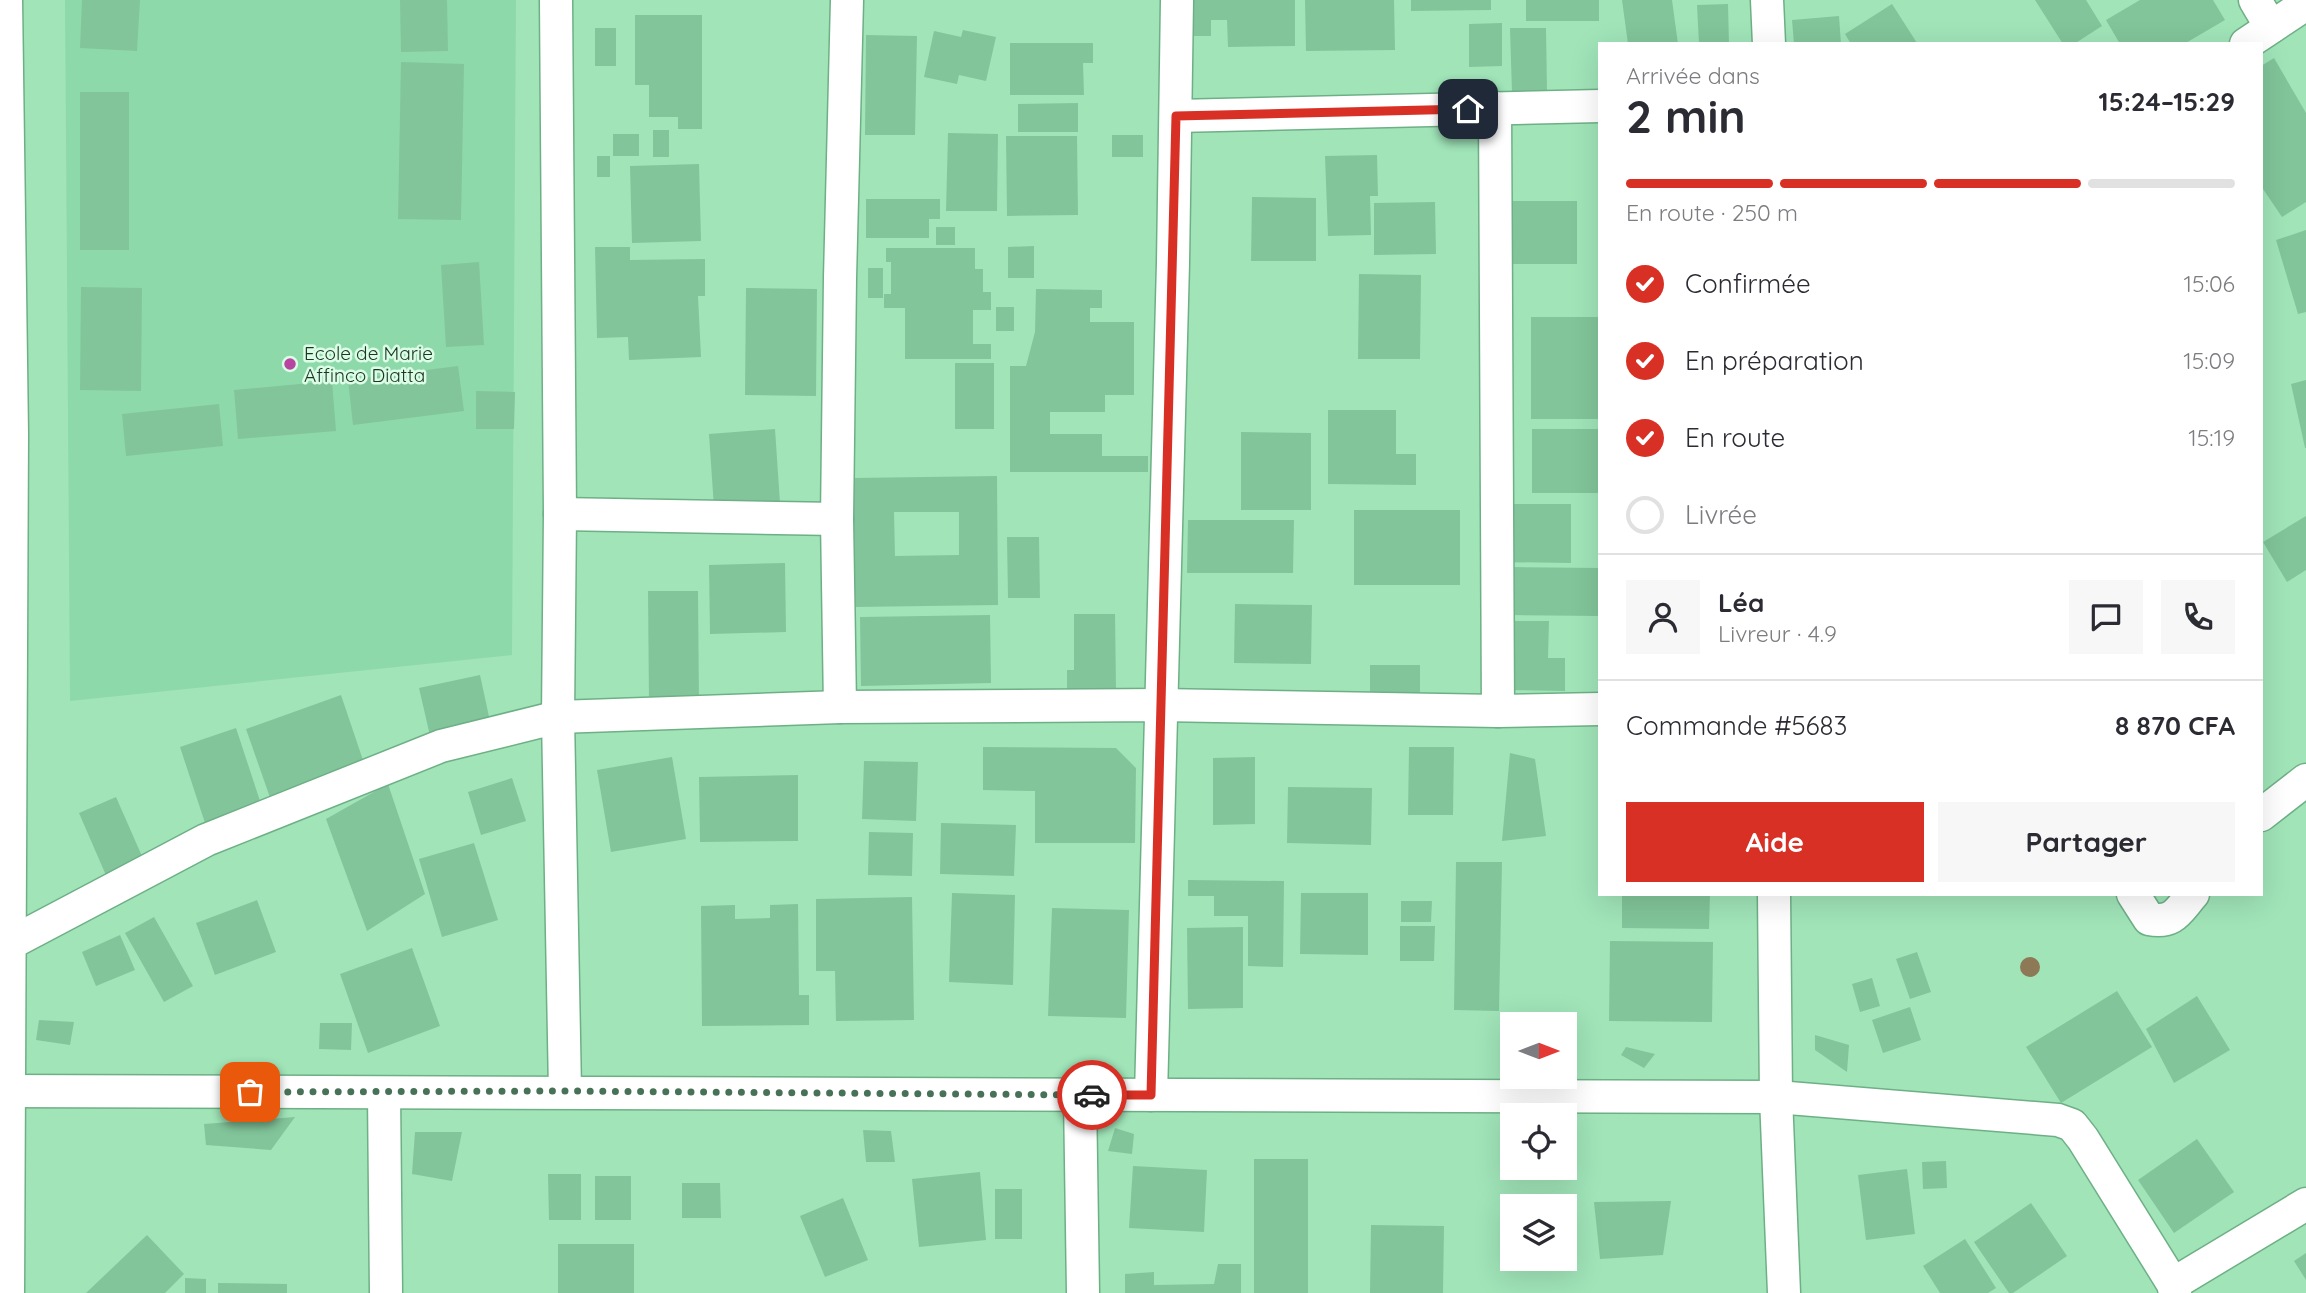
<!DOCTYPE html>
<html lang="fr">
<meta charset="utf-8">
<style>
:root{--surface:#fff;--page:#f7f7f7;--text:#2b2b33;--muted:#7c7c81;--line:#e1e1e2;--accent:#d93025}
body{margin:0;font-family:Quicksand,sans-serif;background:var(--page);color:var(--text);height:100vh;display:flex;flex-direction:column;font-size:26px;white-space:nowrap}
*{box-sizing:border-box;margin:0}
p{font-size:23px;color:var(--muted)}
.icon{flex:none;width:38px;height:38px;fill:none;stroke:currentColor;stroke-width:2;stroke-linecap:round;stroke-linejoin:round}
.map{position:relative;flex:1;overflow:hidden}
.drawer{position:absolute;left:1598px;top:42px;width:665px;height:854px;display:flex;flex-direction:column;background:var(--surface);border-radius:0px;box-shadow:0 7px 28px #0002}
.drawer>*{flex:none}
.needle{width:46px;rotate:90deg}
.fabs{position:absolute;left:1500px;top:1012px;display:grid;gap:14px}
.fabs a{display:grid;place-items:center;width:77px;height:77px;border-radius:0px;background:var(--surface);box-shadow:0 7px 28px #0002;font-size:35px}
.pin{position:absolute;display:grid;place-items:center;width:60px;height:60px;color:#fff;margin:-30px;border-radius:14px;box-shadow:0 4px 10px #0006}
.courier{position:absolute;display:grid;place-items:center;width:70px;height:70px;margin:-35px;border:5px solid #d93025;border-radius:50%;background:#fff;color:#222;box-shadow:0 2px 9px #0007}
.headline em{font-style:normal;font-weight:800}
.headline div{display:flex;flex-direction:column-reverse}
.headline{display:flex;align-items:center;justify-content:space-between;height:119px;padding:0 28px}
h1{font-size:46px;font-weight:800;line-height:52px}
.bar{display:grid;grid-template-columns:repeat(4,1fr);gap:10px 7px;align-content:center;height:84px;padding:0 28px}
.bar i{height:9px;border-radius:5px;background:var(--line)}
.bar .on{background:var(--accent)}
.bar p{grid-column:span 4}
.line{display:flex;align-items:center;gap:18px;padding:0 28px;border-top:2px solid var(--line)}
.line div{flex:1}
.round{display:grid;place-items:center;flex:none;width:74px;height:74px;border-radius:0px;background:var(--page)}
ol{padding:0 28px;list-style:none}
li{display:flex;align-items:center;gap:21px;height:77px}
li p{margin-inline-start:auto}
li .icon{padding:7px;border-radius:50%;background:var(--accent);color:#fff;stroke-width:4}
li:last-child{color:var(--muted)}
li i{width:38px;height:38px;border:4px solid var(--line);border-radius:50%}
.action{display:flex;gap:14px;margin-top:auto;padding:14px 28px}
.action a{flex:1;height:80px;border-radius:0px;background:var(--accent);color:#fff;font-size:28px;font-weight:800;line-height:80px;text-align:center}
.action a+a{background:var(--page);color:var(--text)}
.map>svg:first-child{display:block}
.built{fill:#8dd9a9}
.building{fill:#82c59a;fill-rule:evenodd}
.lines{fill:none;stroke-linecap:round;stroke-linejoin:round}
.minor-casing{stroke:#6eb086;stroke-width:35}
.minor{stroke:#fff;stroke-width:32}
.tree{fill:#8e7956}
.done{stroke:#487258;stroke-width:7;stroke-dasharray:0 12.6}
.route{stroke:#d93025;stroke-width:9}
.poi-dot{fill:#b646a1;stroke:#dbfce5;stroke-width:2.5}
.labels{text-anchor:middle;stroke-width:5;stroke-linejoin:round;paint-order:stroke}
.poi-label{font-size:19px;fill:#193524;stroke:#dbfce5;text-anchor:start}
</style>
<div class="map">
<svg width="2306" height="1293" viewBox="0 0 2306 1293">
<rect width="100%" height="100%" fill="#a0e4b8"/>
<path class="built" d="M 65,0 L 516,0 L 512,655 L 70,701 Z"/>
<g class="building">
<path d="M 82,0 L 140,0 L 137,51 L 80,48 Z"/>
<path d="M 400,0 L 447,0 L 448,51 L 401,52 Z"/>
<path d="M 1188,0 L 1295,0 L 1295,46 L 1228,47 L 1227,20 L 1211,20 L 1211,36 L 1188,36 Z"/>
<path d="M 1305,0 L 1394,0 L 1395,50 L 1306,51 Z"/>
<path d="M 1411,0 L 1491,0 L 1491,10 L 1411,11 Z"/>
<rect x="1526" y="0" width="73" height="21"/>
<path d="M 1622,0 L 1672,0 L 1678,44 L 1628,44 Z"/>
<path d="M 2035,0 L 2086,0 L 2102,26 L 2074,44 L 2063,44 Z"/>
<path d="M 2140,0 L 2213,0 L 2225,20 L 2184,44 L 2120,44 L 2106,20 Z"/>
<path d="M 1728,4 L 1729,44 L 1699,44 L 1697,5 Z"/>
<path d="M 1892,4 L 1917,43 L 1851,44 L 1845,34 Z"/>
<path d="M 635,15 L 702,15 L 702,129 L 678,129 L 678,117 L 649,117 L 649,85 L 635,85 Z"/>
<path d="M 1839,16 L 1841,44 L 1794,44 L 1792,20 Z"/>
<path d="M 1502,23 L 1502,66 L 1469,67 L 1469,24 Z"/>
<rect x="595" y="28" width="21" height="38"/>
<path d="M 1510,28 L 1546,28 L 1547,92 L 1512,93 Z"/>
<path d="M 963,30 L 996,37 L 986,81 L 959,75 L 957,84 L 924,77 L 934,31 L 961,37 Z"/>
<path d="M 866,35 L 917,36 L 915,135 L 865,135 Z"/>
<path d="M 1010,43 L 1093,43 L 1093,63 L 1083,63 L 1084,95 L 1010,95 Z"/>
<path d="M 2274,58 L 2306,113 L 2306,202 L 2282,217 L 2261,186 L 2261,66 Z"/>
<path d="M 401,62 L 464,64 L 461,220 L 398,219 Z"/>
<rect x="80" y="92" width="49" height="158"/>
<path d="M 1078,103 L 1078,132 L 1018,132 L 1018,104 Z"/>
<rect x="653" y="130" width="16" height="27"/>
<path d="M 948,133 L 998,134 L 997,211 L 946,211 Z"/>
<rect x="613" y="134" width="26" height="22"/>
<rect x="1112" y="135" width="31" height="22"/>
<path d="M 1006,136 L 1077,136 L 1078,215 L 1007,216 Z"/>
<path d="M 1377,155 L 1378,196 L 1370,196 L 1371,235 L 1328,236 L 1325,156 Z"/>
<rect x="597" y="156" width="13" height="21"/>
<path d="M 699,164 L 701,241 L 632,243 L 630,166 Z"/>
<path d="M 1252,197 L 1316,198 L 1316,261 L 1251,261 Z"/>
<path d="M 866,199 L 940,199 L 940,219 L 929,219 L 929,238 L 866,238 Z"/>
<rect x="1509" y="201" width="68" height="63"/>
<path d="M 1435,202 L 1436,254 L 1374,255 L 1374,203 Z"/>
<rect x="936" y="227" width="19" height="18"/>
<path d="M 2306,230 L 2306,312 L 2298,314 L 2276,240 Z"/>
<path d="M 1034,246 L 1034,278 L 1008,278 L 1008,247 Z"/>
<path d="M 595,247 L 630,247 L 630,260 L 705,259 L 705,296 L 698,296 L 701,357 L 629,360 L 628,337 L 597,338 Z"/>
<path d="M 886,248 L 975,248 L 975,269 L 983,269 L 983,292 L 991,292 L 991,310 L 973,310 L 973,344 L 991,344 L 991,359 L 905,359 L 905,308 L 884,308 L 884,294 L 891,294 L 891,262 L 886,262 Z"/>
<path d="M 479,262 L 484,345 L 446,347 L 441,265 Z"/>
<rect x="868" y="268" width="15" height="30"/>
<path d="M 1359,274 L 1421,275 L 1420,359 L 1358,359 Z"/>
<path d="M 81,287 L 142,288 L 141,391 L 80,390 Z"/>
<path d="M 746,288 L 817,289 L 816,396 L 745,395 Z"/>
<path d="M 1036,289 L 1102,290 L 1102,308 L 1090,308 L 1090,322 L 1134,322 L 1134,395 L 1105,395 L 1105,412 L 1050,412 L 1050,434 L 1102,434 L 1102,456 L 1148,456 L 1148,472 L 1010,472 L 1010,366 L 1026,366 L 1035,332 Z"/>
<rect x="996" y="307" width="18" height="24"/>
<rect x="1531" y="317" width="69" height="102"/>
<rect x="955" y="363" width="39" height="66"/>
<path d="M 458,366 L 464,411 L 353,425 L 348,380 Z"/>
<path d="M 2306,380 L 2306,448 L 2305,448 L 2291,384 Z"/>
<path d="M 332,381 L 336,431 L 238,439 L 234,390 Z"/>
<path d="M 476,391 L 515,392 L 514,429 L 476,429 Z"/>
<path d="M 219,404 L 223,446 L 126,456 L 122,414 Z"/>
<path d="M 1328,410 L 1396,410 L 1396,454 L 1416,454 L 1416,485 L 1328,484 Z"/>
<path d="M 775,429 L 780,503 L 714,508 L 709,434 Z"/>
<rect x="1532" y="429" width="68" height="64"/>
<path d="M 1241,432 L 1311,433 L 1311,510 L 1241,510 Z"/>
<path d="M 997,476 L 998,605 L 855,607 L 853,478 ZM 894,512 L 959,512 L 959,555 L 895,556 Z"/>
<path d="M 1497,504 L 1571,504 L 1571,563 L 1497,562 Z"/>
<rect x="1354" y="510" width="106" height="75"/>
<path d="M 2306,516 L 2306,570 L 2287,582 L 2263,542 Z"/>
<path d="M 1188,520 L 1294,520 L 1293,573 L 1187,573 Z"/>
<path d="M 1007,537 L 1039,537 L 1040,598 L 1008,598 Z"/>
<path d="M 785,563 L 786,632 L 710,634 L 709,565 Z"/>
<path d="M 1512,567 L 1600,568 L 1600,616 L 1512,615 Z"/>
<path d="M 648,591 L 698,591 L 699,704 L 649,705 Z"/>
<path d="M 1235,604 L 1312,605 L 1311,664 L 1234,663 Z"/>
<path d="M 1074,614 L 1115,614 L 1116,690 L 1067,690 L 1067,670 L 1074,670 Z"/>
<path d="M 990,615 L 991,683 L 861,686 L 860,617 Z"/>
<path d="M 1509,621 L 1549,621 L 1548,658 L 1565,658 L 1565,691 L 1509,690 Z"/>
<rect x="1370" y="665" width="50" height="32"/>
<path d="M 480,675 L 491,726 L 431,740 L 419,688 Z"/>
<path d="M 341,695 L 367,772 L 273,806 L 246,729 Z"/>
<path d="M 236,728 L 262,807 L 206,826 L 180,747 Z"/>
<path d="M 983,747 L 1116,748 L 1136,768 L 1135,843 L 1035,843 L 1035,791 L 983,790 Z"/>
<path d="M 1409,747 L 1454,747 L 1453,815 L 1408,815 Z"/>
<path d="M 1510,753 L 1535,759 L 1546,836 L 1502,841 Z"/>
<path d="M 672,757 L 686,839 L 611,852 L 597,770 Z"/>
<path d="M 1255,757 L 1255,824 L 1213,825 L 1213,758 Z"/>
<path d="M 864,761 L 918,762 L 916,821 L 862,819 Z"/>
<path d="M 798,775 L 798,841 L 700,842 L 699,777 Z"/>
<path d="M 512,778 L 526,821 L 481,835 L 468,792 Z"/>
<path d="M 388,784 L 425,894 L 367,931 L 326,819 Z"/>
<path d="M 1288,787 L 1372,788 L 1371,845 L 1287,843 Z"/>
<path d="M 116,797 L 145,863 L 108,880 L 79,813 Z"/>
<path d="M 941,823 L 1016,825 L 1014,876 L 940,874 Z"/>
<path d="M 869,832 L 913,833 L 912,876 L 868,875 Z"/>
<path d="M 474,843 L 498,920 L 442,937 L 419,859 Z"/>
<path d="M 1456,862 L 1502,862 L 1499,1011 L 1454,1010 Z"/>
<path d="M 1188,880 L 1284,881 L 1283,967 L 1248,966 L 1248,916 L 1214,916 L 1214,896 L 1188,896 Z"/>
<path d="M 952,893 L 1015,895 L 1013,985 L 949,982 Z"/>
<path d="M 1301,893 L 1368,893 L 1368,955 L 1300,954 Z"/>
<path d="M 1622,894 L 1710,894 L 1709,929 L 1622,928 Z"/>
<path d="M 912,897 L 914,1020 L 836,1021 L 835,971 L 816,971 L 816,899 Z"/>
<path d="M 257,900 L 276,952 L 215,975 L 196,923 Z"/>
<path d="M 1401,901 L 1432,901 L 1431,922 L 1401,922 Z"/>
<path d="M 798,904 L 799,995 L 809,995 L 809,1025 L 702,1026 L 701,906 L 735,905 L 735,919 L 770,918 L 770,905 Z"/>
<path d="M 1052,908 L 1129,910 L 1126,1018 L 1048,1016 Z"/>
<path d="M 154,917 L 193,986 L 164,1002 L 125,933 Z"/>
<path d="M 1400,926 L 1435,926 L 1434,961 L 1400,961 Z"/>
<path d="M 1243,927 L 1243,1008 L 1188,1009 L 1187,928 Z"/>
<path d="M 120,935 L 135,970 L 96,986 L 82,952 Z"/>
<path d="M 1610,941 L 1713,942 L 1712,1022 L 1609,1021 Z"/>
<path d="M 412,948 L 440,1026 L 368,1053 L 340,974 Z"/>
<path d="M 1917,952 L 1931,992 L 1910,999 L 1896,959 Z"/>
<path d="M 1872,978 L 1880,1006 L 1860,1012 L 1852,984 Z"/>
<path d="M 2117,991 L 2152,1047 L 2061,1103 L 2026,1047 Z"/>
<path d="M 2197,996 L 2230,1050 L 2174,1083 L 2146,1029 Z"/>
<path d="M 1910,1007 L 1921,1040 L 1883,1053 L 1872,1020 Z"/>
<path d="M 39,1020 L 74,1022 L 70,1045 L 36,1040 Z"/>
<path d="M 320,1023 L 352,1023 L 351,1050 L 319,1049 Z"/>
<path d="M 1815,1035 L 1849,1045 L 1847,1072 L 1815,1050 Z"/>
<path d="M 1626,1047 L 1655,1054 L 1644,1068 L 1621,1055 Z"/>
<path d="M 295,1117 L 271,1150 L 206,1145 L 204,1124 Z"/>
<path d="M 1115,1128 L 1134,1134 L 1132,1154 L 1108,1151 Z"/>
<path d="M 863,1130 L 891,1131 L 895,1162 L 866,1162 Z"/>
<path d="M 415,1132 L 462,1132 L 452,1181 L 412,1174 Z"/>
<path d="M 2197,1139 L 2234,1192 L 2174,1233 L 2138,1180 Z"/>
<rect x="1254" y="1159" width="54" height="134"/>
<path d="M 1946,1161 L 1947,1188 L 1923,1189 L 1922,1162 Z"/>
<path d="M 1133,1166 L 1207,1170 L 1204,1232 L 1129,1228 Z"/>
<path d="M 1907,1169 L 1915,1234 L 1866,1240 L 1858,1175 Z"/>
<path d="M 980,1172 L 986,1240 L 919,1247 L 912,1179 Z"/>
<path d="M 548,1174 L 581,1174 L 581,1220 L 549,1220 Z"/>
<rect x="595" y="1176" width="36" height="44"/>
<path d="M 682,1183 L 720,1183 L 721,1218 L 682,1218 Z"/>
<rect x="995" y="1189" width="27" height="50"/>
<path d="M 843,1198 L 868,1260 L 825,1277 L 800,1216 Z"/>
<path d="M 1671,1201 L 1663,1255 L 1600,1259 L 1594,1202 Z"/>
<path d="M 2031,1203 L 2067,1256 L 2013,1293 L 2009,1293 L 1974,1242 Z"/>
<path d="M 1371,1225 L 1444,1226 L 1443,1293 L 1370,1293 Z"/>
<path d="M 147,1235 L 184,1274 L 165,1293 L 86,1293 Z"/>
<path d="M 1965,1239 L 1996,1288 L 1988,1293 L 1940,1293 L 1923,1266 Z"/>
<rect x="558" y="1244" width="76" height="49"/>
<path d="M 2306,1253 L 2306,1280 L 2294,1261 Z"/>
<path d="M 1218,1264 L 1241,1264 L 1241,1293 L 1125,1293 L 1125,1274 L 1154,1272 L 1154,1285 L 1214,1284 Z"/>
<path d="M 185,1278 L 206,1279 L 206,1293 L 185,1293 Z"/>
<path d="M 218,1283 L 287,1284 L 287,1293 L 218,1293 Z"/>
</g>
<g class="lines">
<g class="minor-casing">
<g id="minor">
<path d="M 6,0 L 12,434 L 8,1293"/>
<path d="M 556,0 L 560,514 L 558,717 L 565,1091"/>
<path d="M 1767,0 L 1769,44"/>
<path d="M 2255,0 L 2271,27"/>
<path d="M 2246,44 L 2306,4"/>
<path d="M 1495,108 L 1498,711"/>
<path d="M 1176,116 L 1600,106"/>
<path d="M 560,514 L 837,519"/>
<path d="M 840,707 L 837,519 L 840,278 L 847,0"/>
<path d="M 2261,815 L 2306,780"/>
<path d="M 1774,894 L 1776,1097 L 1784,1293"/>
<path d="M 2133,894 L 2149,919 C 2174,924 2178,911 2193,894"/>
<path d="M 9,944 L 206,840 L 441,746 L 558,717 L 840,707 L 1161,705 L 1498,711 L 1600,709"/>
<path d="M 0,1091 L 1776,1097 L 2058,1120 L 2072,1125 L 2083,1139 L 2173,1284 L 2175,1293"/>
<path d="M 384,1093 L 386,1293"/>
<path d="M 1080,1095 L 1083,1293"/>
<path d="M 1151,1095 L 1173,263 L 1177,0"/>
<path d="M 2173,1284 L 2306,1204"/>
</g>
</g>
<use href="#minor" class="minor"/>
</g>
<circle class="tree" cx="2030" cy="967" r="10"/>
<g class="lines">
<path class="done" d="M 250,1092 L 565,1091 L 1092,1095"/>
<path class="route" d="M 1092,1095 L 1151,1095 L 1176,116 L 1468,109"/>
</g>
<circle class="poi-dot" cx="290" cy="364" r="7"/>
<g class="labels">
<g class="poi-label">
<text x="304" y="360">Ecole de Marie<tspan x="304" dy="22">Affinco Diatta</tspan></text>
</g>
</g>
</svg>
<div class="fabs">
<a><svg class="needle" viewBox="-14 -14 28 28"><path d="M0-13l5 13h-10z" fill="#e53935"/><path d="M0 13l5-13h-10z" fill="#7c7c81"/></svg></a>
<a><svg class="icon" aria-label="locate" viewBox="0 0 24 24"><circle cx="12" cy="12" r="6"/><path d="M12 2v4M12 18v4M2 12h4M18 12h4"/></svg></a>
<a><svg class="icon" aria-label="layers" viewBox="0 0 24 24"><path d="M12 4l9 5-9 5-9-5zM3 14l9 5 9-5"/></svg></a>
</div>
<div class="pin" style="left:250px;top:1092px;background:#ea580c"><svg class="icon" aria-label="bag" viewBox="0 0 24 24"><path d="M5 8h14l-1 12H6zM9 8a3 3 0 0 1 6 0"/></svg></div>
<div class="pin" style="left:1468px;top:109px;background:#1f2937"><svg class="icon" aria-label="home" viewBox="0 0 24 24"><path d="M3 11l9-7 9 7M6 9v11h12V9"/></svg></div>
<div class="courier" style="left:1092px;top:1095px"><svg class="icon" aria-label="car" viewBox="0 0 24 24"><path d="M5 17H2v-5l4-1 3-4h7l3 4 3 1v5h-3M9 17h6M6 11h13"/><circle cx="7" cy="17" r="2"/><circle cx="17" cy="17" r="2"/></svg></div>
<section class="drawer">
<div class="headline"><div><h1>2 min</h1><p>Arrivée dans</p></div><em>15:24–15:29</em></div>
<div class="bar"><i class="on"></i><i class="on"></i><i class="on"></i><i></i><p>En route · 250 m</p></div>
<ol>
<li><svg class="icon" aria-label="check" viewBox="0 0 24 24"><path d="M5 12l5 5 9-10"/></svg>Confirmée<p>15:06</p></li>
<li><svg class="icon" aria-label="check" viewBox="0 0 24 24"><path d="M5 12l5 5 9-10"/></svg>En préparation<p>15:09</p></li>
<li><svg class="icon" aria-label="check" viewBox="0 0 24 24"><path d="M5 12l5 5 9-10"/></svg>En route<p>15:19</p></li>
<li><i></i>Livrée</li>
</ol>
<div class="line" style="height:126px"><a class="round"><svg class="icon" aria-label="person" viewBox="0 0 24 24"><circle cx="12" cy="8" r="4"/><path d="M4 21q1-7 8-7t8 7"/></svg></a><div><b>Léa</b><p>Livreur · 4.9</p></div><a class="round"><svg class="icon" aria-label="chat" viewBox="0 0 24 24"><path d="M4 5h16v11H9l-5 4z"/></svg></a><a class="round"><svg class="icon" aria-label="phone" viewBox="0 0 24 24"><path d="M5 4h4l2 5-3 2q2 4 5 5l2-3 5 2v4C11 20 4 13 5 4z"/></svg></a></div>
<div class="line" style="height:91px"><div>Commande #5683</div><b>8 870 CFA</b></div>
<div class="action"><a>Aide</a><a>Partager</a></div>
</section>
</div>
